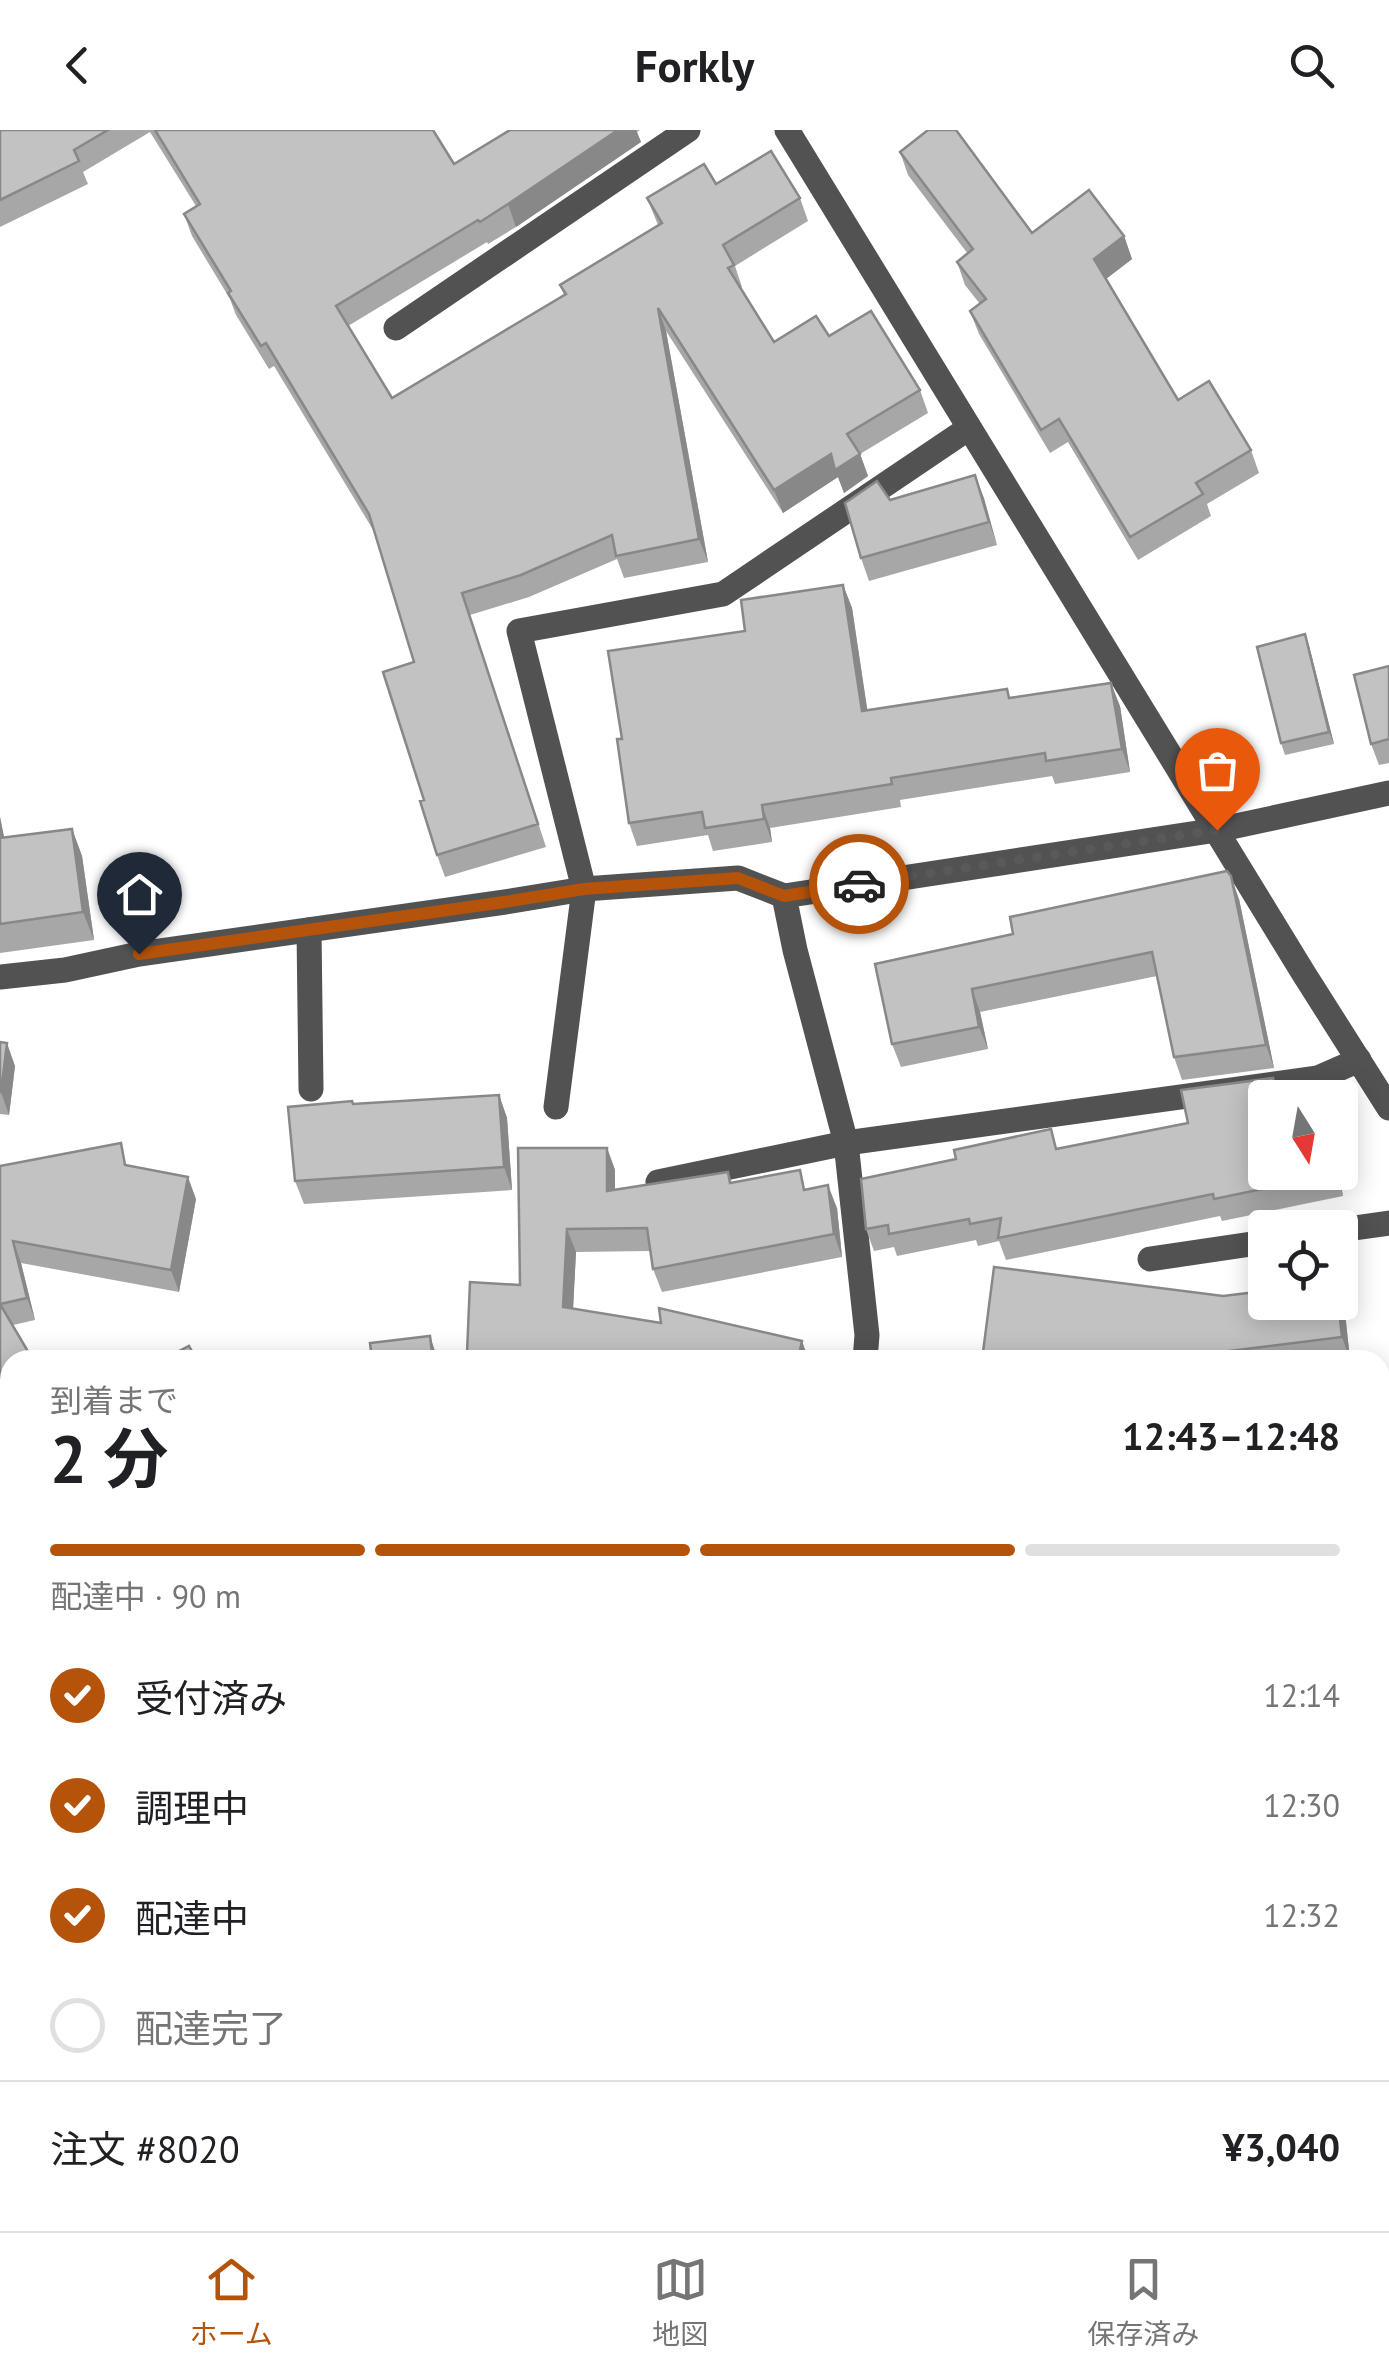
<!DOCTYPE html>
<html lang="ja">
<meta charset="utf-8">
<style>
:root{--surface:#fff;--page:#f6f6f6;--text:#202124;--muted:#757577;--line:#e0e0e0;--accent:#b45309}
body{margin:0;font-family:"PT Sans","Noto Sans JP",sans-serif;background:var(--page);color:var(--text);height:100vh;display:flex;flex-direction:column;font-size:38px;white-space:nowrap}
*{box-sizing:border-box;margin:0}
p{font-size:32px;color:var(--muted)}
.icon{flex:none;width:55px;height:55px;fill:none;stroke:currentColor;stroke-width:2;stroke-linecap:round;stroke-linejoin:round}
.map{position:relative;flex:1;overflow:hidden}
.details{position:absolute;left:0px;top:1220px;width:1390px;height:882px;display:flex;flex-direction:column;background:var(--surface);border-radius:30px 30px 0 0;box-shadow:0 5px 25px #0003}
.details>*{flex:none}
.needle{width:65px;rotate:169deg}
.fabs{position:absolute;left:1248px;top:950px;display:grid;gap:20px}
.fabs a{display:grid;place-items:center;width:110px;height:110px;border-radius:10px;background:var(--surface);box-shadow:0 5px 25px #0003;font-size:50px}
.pin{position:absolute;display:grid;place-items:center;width:85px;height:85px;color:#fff;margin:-102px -42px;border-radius:50% 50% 50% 0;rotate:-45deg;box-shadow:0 0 10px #0007}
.pin .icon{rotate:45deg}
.courier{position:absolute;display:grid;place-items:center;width:100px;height:100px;margin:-50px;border:8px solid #b45309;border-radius:50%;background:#fff;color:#222;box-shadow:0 2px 12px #0007}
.headline em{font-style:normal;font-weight:700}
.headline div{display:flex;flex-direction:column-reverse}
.headline{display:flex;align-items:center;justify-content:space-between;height:170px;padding:0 50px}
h1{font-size:65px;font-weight:700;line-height:75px}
.bar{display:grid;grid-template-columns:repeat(4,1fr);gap:15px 10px;align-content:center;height:120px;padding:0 50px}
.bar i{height:12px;border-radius:8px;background:var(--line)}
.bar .active{background:var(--accent)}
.bar p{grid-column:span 4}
.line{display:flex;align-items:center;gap:25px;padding:0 50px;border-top:2px solid var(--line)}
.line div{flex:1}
ol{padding:0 50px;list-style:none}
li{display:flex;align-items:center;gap:30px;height:110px}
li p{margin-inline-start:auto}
li .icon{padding:10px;border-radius:50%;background:var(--accent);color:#fff;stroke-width:4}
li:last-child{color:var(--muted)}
li i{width:55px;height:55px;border:5px solid var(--line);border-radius:50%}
header{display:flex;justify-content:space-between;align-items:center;height:130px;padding:0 50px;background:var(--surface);font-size:45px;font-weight:700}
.menu{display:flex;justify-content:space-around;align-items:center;height:140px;border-top:2px solid var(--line);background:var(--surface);font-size:28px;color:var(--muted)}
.menu a{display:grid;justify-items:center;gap:5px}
.menu .active{color:var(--accent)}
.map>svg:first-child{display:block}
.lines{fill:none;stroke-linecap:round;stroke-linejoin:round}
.minor{stroke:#525252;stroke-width:25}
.wall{fill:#a7a7a7}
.shaded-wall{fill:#888}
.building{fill:#c2c2c2;stroke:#888;stroke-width:2.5}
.done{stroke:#595959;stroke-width:10;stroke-dasharray:0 18}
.route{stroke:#b45309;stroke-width:12}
</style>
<header><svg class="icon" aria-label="back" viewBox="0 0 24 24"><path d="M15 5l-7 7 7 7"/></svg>Forkly<svg class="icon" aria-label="search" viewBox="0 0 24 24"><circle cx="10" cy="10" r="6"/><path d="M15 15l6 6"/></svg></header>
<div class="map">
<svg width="1389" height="2101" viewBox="0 0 1389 2101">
<rect width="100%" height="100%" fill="#fff"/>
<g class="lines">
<g class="minor">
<path d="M 787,0 L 1304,844 L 1389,978"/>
<path d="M 396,198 L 688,0"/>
<path d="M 309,800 L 311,959"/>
<path d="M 0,847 L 65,840 L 139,824 L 505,772 L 584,759 L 738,748 L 784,766"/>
<path d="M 556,977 L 584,759 L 519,501 L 723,464 L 969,298"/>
<path d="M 658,1052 L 846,1013 L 1318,948 L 1359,930"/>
<path d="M 1340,1100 L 1389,1093"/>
<path d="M 1150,1129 L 1265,1112"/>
<path d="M 865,1230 L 867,1205 L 846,1013 L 795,820 L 784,766 L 1217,700 L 1389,663"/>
<path d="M 0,1401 L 10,1421"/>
<path d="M 1380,1418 L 1389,1419"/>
<path d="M 0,1557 L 10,1551"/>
<path d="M 1380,1614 L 1389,1614"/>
<path d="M 0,1885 L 10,1880"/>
<path d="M 1380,1903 L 1389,1899"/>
<path d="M 1380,2022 L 1389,2025"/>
<path d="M 365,2092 L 370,2101"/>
<path d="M 1152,2092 L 1156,2101"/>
<path d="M 800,2101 L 825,2092"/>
<path d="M 1190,2101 L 1209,2092"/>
</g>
</g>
<g class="wall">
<path d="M 0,0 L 433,0 L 454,34 L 510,0 L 640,0 L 637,2 L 641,12 L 516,97 L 488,114 L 487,112 L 348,196 L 392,268 L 564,165 L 560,155 L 658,95 L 647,68 L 716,54 L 800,68 L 808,91 L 735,136 L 742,157 L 740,158 L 774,212 L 829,206 L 920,260 L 928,283 L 860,324 L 868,346 L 844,363 L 838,347 L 783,383 L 666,201 L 708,432 L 624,448 L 617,429 L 529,467 L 470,485 L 546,717 L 445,747 L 437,725 L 424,670 L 414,532 L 375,403 L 274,236 L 269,239 L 236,185 L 230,169 L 192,106 L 184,84 L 196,76 L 150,2 L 83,42 L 88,54 L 0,97 Z"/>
<path d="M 900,22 L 1032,103 L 1124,106 L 1132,129 L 1106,149 L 1178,270 L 1251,320 L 1259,343 L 1207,374 L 1211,386 L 1138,430 L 1068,312 L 1050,323 L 979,204 L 970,181 L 980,174 L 965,155 L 957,132 L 968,124 L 908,45 Z"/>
<path d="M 975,345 L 997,415 L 869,451 L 861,428 L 890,370 Z"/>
<path d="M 843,455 L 852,478 L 867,580 L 1010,568 L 1120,576 L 1130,642 L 1055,654 L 1052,646 L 900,670 L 901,677 L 770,698 L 772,712 L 713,721 L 708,705 L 637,716 L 629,693 L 622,609 L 745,501 Z"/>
<path d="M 1309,516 L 1334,614 L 1285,625 L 1281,613 Z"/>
<path d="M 1389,536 L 1389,633 L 1379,635 L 1371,614 Z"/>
<path d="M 0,687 L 4,708 L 72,699 L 82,726 L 94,810 L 0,823 Z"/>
<path d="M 1239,769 L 1274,938 L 1182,950 L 1174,927 L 1157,846 L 980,882 L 988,919 L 901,937 L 892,914 L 875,834 Z"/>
<path d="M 0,912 L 15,936 L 9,985 L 0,984 Z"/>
<path d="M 499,965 L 507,988 L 512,1060 L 304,1074 L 295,1051 L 353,974 Z"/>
<path d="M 1265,968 L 1338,1042 L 1343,1066 L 1222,1091 L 1220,1086 L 1006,1130 L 999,1111 L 978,1116 L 976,1110 L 897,1126 L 894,1117 L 874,1121 L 866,1099 L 1059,1019 L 1188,993 Z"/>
<path d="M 607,1018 L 615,1040 L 615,1060 L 728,1042 L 732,1053 L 807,1059 L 837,1078 L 842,1127 L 662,1162 L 653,1139 L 650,1121 L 576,1122 L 573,1178 L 809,1230 L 469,1230 L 467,1223 L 520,1155 Z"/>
<path d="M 0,1036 L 129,1036 L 196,1069 L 179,1162 L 21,1133 L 35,1190 L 13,1195 L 10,1230 L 10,1315 L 0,1298 Z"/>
<path d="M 1223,1166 L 1344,1174 L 1350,1229 L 982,1230 Z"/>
<path d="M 1380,1302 L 1389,1303 L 1389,1389 L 1380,1388 Z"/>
<path d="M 1380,1493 L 1389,1494 L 1389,1573 L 1380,1573 Z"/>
<path d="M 10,1580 L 10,1845 L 0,1850 L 0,1585 Z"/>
<path d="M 1389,1685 L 1389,1754 L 1380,1757 L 1380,1687 Z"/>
<path d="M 1389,1794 L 1389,1884 L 1380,1885 L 1380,1798 Z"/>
<path d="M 10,1918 L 10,2040 L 0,2043 L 0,1930 L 5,1928 Z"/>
<path d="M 548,2092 L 702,2092 L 686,2101 L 553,2101 Z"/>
</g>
<g class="shaded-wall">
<path d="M 618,0 L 636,0 L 641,12 L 516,97 L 508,74 Z"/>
<path d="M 1124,106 L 1132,129 L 1102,152 L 1094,129 Z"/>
<path d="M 658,178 L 666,201 L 708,432 L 699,409 Z"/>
<path d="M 831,324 L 860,324 L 868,346 L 844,363 L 838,347 L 783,383 L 774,360 Z"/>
<path d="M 975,345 L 984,368 L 997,415 L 989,392 Z"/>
<path d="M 843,455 L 852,478 L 871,604 L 862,581 Z"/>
<path d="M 1305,504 L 1309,516 L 1334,614 L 1329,602 Z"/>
<path d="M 1111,553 L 1120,576 L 1130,642 L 1122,619 Z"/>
<path d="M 762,675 L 770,698 L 772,712 L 764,689 Z"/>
<path d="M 0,687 L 10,736 L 0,708 Z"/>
<path d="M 72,699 L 82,726 L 94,810 L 83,782 Z"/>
<path d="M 1231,746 L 1239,769 L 1274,938 L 1266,915 Z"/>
<path d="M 972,859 L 980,882 L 988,919 L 979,897 Z"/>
<path d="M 7,913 L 15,936 L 9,985 L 1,962 Z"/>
<path d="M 499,965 L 507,988 L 512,1060 L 504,1037 Z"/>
<path d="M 607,1018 L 615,1040 L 615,1084 L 607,1061 Z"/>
<path d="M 1334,1042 L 1338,1042 L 1343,1066 Z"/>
<path d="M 188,1047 L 196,1069 L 179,1162 L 171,1140 Z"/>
<path d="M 828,1055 L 837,1078 L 842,1127 L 834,1104 Z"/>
<path d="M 567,1099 L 576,1122 L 572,1200 L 563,1177 Z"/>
<path d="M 13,1111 L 21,1133 L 35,1190 L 27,1168 Z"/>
<path d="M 1340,1164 L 1344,1174 L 1350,1229 L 1342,1207 L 1338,1172 L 1340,1172 Z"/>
<path d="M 430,1206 L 438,1230 L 433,1230 Z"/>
<path d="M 802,1211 L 809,1230 L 798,1230 Z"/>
</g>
<g class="building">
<path d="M 0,0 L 108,0 L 74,20 L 79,31 L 0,70 Z"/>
<path d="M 155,0 L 433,0 L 454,34 L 510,0 L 618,0 L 508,74 L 480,92 L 478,90 L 336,176 L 392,268 L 566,164 L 560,155 L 662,93 L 647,68 L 704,34 L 716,54 L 771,21 L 800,68 L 723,115 L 734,135 L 728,138 L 774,212 L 816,186 L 829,206 L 871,181 L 920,260 L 847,304 L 860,324 L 835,340 L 831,324 L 774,360 L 658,178 L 699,409 L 616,426 L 612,405 L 521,445 L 462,463 L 538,694 L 437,725 L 420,671 L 424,670 L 383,542 L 414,532 L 369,384 L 266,213 L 261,216 L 228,163 L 231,161 L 184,84 L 200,74 Z"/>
<path d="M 928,0 L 956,0 L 1032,103 L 1089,60 L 1124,106 L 1094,129 L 1178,270 L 1209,251 L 1251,320 L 1196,353 L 1203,364 L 1130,407 L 1059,289 L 1041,300 L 970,181 L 986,169 L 957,132 L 973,119 L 900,22 Z"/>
<path d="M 975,345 L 989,392 L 861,428 L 845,373 L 877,351 L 890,370 Z"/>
<path d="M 843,455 L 862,581 L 1007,559 L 1009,568 L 1111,553 L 1122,619 L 1046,631 L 1045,623 L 891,648 L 892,654 L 762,675 L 764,689 L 705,698 L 702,682 L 629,693 L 617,609 L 622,609 L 608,521 L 745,501 L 741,470 Z"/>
<path d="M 1305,504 L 1329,602 L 1281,613 L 1257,517 Z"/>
<path d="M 1389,536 L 1389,609 L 1371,614 L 1354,545 Z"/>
<path d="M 72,699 L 83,782 L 0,794 L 0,708 Z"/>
<path d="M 1227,741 L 1231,746 L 1266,915 L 1174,927 L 1152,822 L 972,859 L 979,897 L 892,914 L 875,834 L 1013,804 L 1010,787 Z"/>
<path d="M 0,912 L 7,913 L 1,962 L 0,962 Z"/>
<path d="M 1273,948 L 1277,968 L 1265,968 L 1265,1042 L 1334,1042 L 1335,1044 L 1214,1069 L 1213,1064 L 998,1108 L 1001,1088 L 970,1094 L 969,1089 L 889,1104 L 888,1095 L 866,1099 L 861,1049 L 956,1029 L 954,1020 L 1051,999 L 1056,1019 L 1188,993 L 1181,960 Z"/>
<path d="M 499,965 L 504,1037 L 295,1051 L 288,977 L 352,971 L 353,974 Z"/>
<path d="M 121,1013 L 125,1035 L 188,1047 L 171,1140 L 13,1111 L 27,1168 L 0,1174 L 33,1230 L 10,1230 L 10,1306 L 0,1289 L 0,1036 Z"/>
<path d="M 518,1018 L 607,1018 L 607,1061 L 728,1042 L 730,1053 L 800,1040 L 804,1060 L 828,1055 L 834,1104 L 653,1139 L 647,1098 L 567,1099 L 563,1177 L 661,1193 L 659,1178 L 802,1211 L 798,1230 L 577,1230 L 467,1223 L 470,1152 L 520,1155 Z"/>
<path d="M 994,1137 L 1223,1166 L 1265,1161 L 1265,1172 L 1338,1172 L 1342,1207 L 1156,1230 L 982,1230 Z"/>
<path d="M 430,1206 L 433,1230 L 372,1230 L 370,1213 Z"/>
<path d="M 189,1216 L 197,1230 L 162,1230 Z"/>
<path d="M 1380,1302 L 1389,1303 L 1389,1368 L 1380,1367 Z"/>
<path d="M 1380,1493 L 1389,1494 L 1389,1551 L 1380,1550 Z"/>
<path d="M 10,1580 L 10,1818 L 0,1823 L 0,1585 Z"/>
<path d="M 1389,1685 L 1389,1730 L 1380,1732 L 1380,1687 Z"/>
<path d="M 1389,1794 L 1389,1855 L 1380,1858 L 1380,1798 Z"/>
<path d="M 10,1918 L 10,2021 L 2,2017 L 0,2018 L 0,1930 L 6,1927 L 3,1921 Z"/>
<path d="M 1389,2042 L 1389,2101 L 1222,2101 L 1238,2092 L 1380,2092 L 1380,2047 Z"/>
<path d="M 10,2047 L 10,2092 L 347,2092 L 351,2101 L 0,2101 L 0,2051 Z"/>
<path d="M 553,2092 L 646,2092 L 630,2101 L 558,2101 Z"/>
<path d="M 1036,2092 L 1115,2092 L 1120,2101 L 1021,2101 Z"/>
</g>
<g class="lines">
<path class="done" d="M 859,754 L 1217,700"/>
<path class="route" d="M 139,824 L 504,772 L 584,759 L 738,748 L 784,766 L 859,754"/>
</g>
</svg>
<div class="fabs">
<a><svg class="needle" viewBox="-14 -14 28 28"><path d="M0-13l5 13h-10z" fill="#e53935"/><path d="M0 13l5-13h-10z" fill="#757577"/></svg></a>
<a><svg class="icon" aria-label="locate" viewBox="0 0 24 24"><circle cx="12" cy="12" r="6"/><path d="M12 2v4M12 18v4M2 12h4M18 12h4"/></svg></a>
</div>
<div class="pin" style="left:1217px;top:700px;background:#ea580c"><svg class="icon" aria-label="bag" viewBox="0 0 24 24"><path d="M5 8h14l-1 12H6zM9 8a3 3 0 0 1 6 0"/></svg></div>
<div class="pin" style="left:139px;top:824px;background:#1f2937"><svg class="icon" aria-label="home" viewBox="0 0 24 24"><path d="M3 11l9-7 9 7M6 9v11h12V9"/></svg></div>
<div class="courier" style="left:859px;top:754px"><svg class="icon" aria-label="car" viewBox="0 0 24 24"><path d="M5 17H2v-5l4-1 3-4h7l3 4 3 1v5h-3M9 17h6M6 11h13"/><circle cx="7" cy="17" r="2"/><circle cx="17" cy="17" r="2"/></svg></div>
<section class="details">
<div class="headline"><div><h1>2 分</h1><p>到着まで</p></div><em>12:43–12:48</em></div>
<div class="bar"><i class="active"></i><i class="active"></i><i class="active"></i><i></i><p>配達中 · 90 m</p></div>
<ol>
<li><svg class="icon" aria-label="check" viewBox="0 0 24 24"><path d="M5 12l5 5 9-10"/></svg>受付済み<p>12:14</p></li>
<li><svg class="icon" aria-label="check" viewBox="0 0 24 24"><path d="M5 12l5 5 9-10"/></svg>調理中<p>12:30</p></li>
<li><svg class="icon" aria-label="check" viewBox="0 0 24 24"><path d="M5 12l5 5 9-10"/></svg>配達中<p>12:32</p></li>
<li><i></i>配達完了</li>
</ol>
<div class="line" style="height:130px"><div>注文 #8020</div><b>¥3,040</b></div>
</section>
</div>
<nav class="menu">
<a class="active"><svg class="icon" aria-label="home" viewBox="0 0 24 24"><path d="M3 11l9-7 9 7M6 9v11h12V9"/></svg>ホーム</a>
<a><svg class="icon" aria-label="map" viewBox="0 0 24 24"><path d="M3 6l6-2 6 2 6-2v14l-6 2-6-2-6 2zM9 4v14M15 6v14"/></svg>地図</a>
<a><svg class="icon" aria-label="saved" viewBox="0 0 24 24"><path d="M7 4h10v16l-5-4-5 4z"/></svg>保存済み</a>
</nav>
